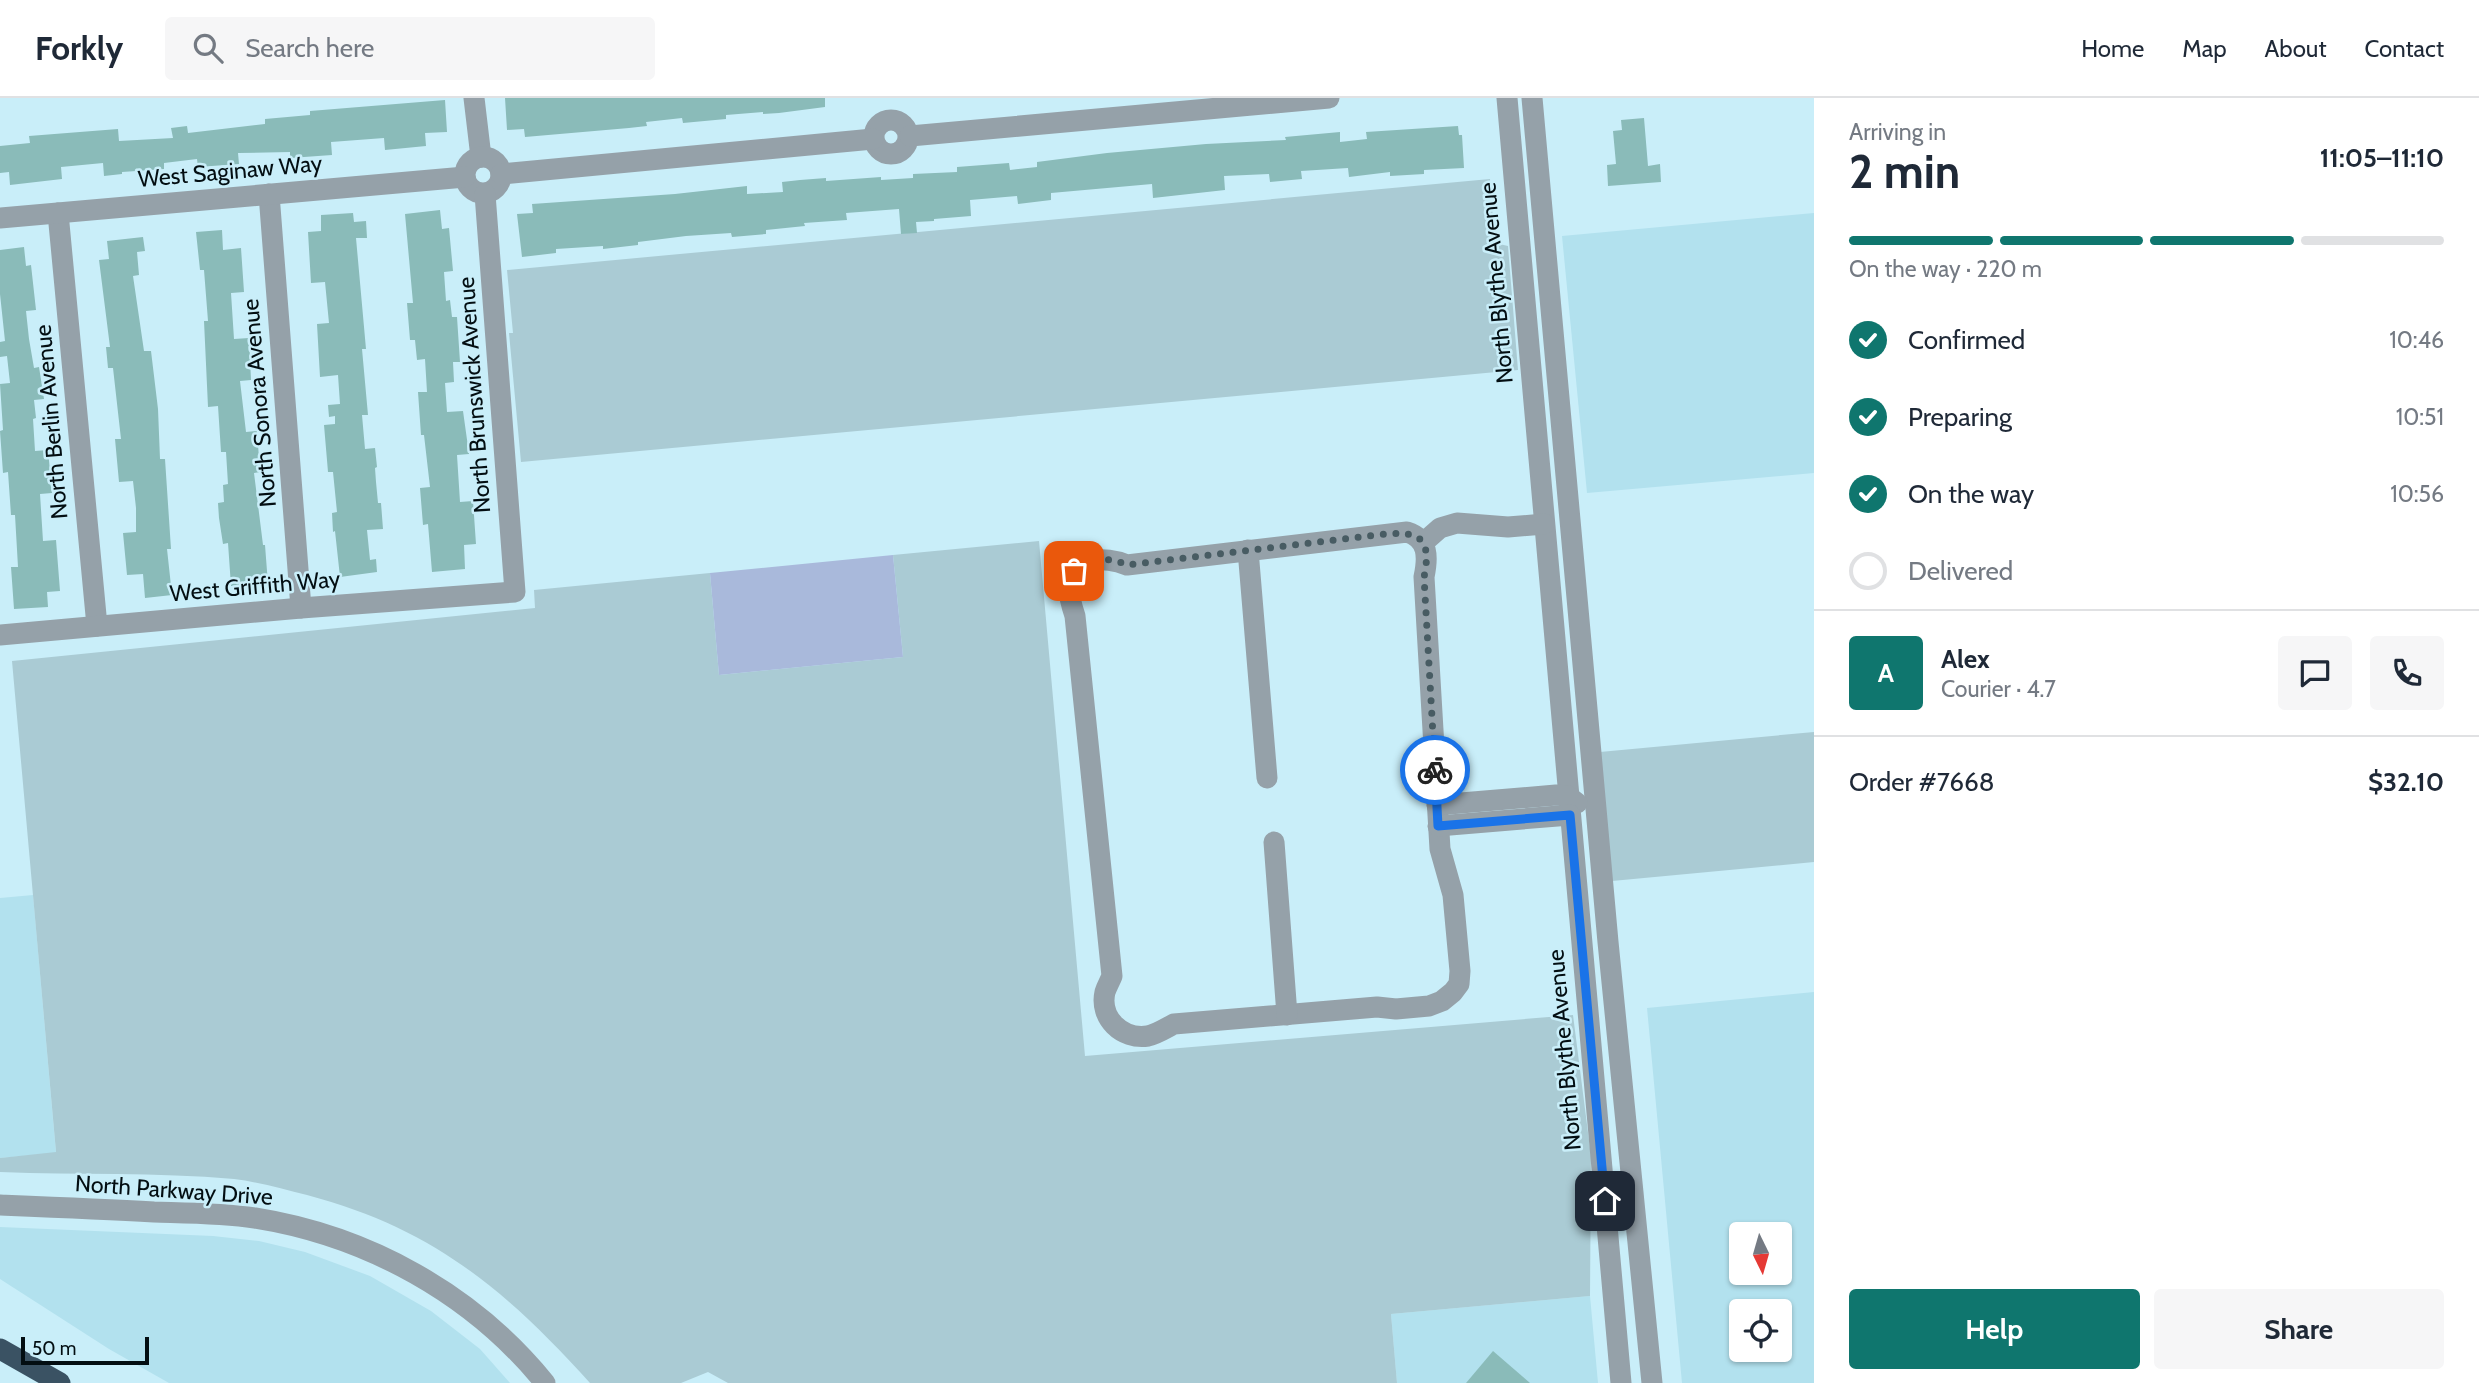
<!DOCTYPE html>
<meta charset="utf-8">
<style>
:root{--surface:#fff;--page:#f6f6f7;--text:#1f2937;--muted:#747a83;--line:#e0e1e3;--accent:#0f766e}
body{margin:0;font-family:Cabin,sans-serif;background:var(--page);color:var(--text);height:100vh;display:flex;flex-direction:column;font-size:26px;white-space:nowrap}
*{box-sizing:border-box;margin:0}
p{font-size:23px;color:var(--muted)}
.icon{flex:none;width:38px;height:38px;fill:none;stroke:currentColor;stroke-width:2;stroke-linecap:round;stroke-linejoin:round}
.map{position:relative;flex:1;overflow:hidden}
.details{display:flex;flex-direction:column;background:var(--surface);width:665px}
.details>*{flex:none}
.needle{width:46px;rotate:175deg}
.fabs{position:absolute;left:1729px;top:1124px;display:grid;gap:14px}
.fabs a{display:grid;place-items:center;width:63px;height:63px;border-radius:7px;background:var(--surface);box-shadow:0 2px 5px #0004;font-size:35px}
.scale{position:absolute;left:21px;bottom:18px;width:128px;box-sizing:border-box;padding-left:7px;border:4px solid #030e12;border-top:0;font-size:19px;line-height:24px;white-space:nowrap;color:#030e12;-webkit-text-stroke:5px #c9eef9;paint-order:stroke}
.pin{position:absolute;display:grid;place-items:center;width:60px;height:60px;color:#fff;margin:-30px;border-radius:14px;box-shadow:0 4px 10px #0006}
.courier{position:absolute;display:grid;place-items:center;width:70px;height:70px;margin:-35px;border:5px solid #1a73e8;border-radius:50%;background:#fff;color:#222;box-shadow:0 2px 9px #0007}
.overview em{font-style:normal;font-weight:700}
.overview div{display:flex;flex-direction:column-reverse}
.overview{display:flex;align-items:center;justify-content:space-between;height:119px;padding:0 35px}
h1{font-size:46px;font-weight:700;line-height:52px}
.bar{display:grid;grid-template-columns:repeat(4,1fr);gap:10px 7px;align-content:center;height:84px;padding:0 35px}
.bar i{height:9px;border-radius:5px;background:var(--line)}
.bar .on{background:var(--accent)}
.bar p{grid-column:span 4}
.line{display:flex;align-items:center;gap:18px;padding:0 35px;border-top:2px solid var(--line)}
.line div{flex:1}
.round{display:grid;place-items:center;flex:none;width:74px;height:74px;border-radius:7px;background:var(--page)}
ol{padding:0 35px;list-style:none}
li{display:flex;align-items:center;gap:21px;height:77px}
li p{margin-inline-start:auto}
li .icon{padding:7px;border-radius:50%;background:var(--accent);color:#fff;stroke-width:4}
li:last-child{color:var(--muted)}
li i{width:38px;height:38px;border:4px solid var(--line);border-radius:50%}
.button{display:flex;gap:14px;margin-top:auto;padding:14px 35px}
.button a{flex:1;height:80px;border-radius:7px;background:var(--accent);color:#fff;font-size:28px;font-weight:700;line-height:80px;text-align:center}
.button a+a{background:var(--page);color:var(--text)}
header{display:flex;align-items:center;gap:42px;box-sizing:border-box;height:98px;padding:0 35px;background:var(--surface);border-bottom:2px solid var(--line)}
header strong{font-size:33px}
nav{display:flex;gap:38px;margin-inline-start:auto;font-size:24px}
.search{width:490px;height:63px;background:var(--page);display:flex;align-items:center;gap:18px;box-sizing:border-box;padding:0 24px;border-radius:7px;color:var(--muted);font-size:26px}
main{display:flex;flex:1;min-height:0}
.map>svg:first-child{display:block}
.built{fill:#b2e1ee;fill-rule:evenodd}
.green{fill:#aacbd4}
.water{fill:#a9b9db}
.building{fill:#8abbb9}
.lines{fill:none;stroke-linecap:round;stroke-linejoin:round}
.minor{stroke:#95a1a9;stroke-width:21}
.highway{stroke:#3a5263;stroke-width:21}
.done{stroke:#485c63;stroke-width:7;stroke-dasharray:0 12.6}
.route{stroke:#1a73e8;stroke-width:9}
.labels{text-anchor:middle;stroke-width:5;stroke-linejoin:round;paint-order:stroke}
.street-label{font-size:23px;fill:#030e12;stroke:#c9eef9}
</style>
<header>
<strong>Forkly</strong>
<div class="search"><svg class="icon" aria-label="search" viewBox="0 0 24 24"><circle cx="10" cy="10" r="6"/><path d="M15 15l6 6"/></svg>Search here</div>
<nav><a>Home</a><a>Map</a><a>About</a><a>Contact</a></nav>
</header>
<main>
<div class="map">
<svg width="1814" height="1285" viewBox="0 0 1814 1285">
<rect width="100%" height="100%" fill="#c9eef9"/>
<g class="built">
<path d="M 1814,115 L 1814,375 L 1587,395 L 1562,138 Z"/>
<path d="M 33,797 L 56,1055 L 0,1060 L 0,800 Z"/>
<path d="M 1814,894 L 1814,1285 L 1682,1285 L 1647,910 ZM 1741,1136 L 1780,1136 L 1780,1174 L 1741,1174 ZM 1741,1213 L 1780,1213 L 1780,1251 L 1741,1251 Z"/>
<path d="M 0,1129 L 213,1138 L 259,1143 L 305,1154 L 370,1178 L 431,1213 L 480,1251 L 510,1285 L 169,1285 L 109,1251 L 0,1181 Z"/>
<path d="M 1590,1198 L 1598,1285 L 1397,1285 L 1391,1216 Z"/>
</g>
<g class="green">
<path d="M 1490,81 L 1495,145 L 1508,148 L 1518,272 L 521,364 L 509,235 L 513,235 L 507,172 Z"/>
<path d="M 1039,443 L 1085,958 L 1573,917 L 1591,1058 L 1590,1198 L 1391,1216 L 1397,1285 L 728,1285 L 708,1274 L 681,1285 L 590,1285 C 505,1191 432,1130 307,1097 C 283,1091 258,1084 234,1081 C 156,1074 78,1077 0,1074 L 0,1060 L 56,1054 L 12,563 L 535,510 L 534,492 L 710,475 L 719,577 L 903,559 L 893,457 Z"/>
<path d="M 1814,634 L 1814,764 L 1612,783 L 1600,654 Z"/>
</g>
<path class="water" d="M 893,457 L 903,559 L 719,577 L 710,475 Z"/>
<g class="building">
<path d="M 505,0 L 825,0 L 825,9 L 779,15 L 763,16 L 763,14 L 726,17 L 726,21 L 683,25 L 682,20 L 646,24 L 647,28 L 629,30 L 525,39 L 524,31 L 507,32 Z"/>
<path d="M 445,2 L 447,34 L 425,35 L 426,48 L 385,52 L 384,40 L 331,44 L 332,57 L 290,60 L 290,54 L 238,55 L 239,66 L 198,69 L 197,61 L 164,65 L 164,71 L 122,74 L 122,76 L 104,78 L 103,65 L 61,69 L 62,81 L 10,87 L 9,74 L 0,75 L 0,48 L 30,45 L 29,38 L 118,31 L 119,43 L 173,40 L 171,30 L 187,28 L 188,35 L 265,26 L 265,21 L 310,17 L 310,13 Z"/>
<path d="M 1644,20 L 1648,68 L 1660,66 L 1661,84 L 1608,88 L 1607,67 L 1616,66 L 1613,33 L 1622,32 L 1621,22 Z"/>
<path d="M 1458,28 L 1459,37 L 1462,37 L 1464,70 L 1424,72 L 1424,76 L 1390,78 L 1390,74 L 1349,79 L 1348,70 L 1301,73 L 1302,81 L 1270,84 L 1269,76 L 1224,78 L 1225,92 L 1153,100 L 1152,86 L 1051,95 L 1051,102 L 1018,106 L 1017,98 L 970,102 L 971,118 L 934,121 L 934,123 L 916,124 L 917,135 L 901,136 L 899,111 L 846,115 L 847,122 L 804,125 L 805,128 L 766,132 L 766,136 L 732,139 L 731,135 L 686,138 L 638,144 L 638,147 L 603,151 L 603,148 L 556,151 L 556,155 L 522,159 L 517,116 L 533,115 L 532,106 L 675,96 L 747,88 L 747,96 L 783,94 L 782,84 L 800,82 L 826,80 L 826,83 L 881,79 L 881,82 L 913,80 L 913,76 L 957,74 L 957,69 L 1009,65 L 1010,72 L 1037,69 L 1037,64 L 1107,55 L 1206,46 L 1286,42 L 1285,39 L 1340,34 L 1340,44 L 1367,41 L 1366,34 Z"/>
<path d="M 440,112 L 442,131 L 449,130 L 453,173 L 444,174 L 446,203 L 450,202 L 452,219 L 457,219 L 460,264 L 453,264 L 454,284 L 445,285 L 447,314 L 463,313 L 469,356 L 457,357 L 460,404 L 473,403 L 476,446 L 464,447 L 465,471 L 432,474 L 428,426 L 423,427 L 420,390 L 430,389 L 424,337 L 421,337 L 418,294 L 427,294 L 425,261 L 417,262 L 415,242 L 410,242 L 407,205 L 413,205 L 405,116 Z"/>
<path d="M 353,115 L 354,124 L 366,123 L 367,140 L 356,140 L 366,251 L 362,251 L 368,317 L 362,317 L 365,351 L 375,350 L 377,369 L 375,370 L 376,384 L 378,405 L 381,405 L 383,431 L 367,432 L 370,462 L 376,461 L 377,474 L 340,479 L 335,433 L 333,434 L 332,415 L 337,414 L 333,374 L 328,374 L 324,327 L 335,326 L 335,318 L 329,319 L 328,307 L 340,306 L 338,277 L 320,279 L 317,226 L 329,225 L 325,184 L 311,185 L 308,134 L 321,133 L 321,117 Z"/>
<path d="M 222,132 L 223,152 L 241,150 L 244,194 L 231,195 L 234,241 L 249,240 L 251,282 L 240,283 L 246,334 L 257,333 L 260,374 L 254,375 L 263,447 L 265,447 L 268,486 L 231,488 L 228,445 L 223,446 L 219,420 L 218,405 L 224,404 L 223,387 L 228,386 L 226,354 L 221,354 L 218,308 L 208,309 L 204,223 L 208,223 L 204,172 L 200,172 L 196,134 Z"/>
<path d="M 143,139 L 145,153 L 137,154 L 139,177 L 133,178 L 144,253 L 151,253 L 158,311 L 160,361 L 165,361 L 171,451 L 167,451 L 172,497 L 145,500 L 143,476 L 127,477 L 123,435 L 136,434 L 136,410 L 133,383 L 119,384 L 115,341 L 121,341 L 113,270 L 108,270 L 106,249 L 110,249 L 99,162 L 109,161 L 107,143 Z"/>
<path d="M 24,149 L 26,168 L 31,167 L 36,212 L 26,213 L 29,241 L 34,270 L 39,269 L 44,301 L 34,302 L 36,320 L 33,321 L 35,353 L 48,352 L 52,395 L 40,396 L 43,443 L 56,442 L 60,493 L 47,494 L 48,509 L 14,511 L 11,469 L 18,469 L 15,417 L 11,417 L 8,374 L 3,375 L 0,333 L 3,332 L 0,286 L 10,285 L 7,258 L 0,259 L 0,244 L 5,243 L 0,196 L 0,152 Z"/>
<path d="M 1493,1253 L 1530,1285 L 1466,1285 Z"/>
</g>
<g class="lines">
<g class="minor">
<path d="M 474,0 L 481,59"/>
<path d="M 1507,0 L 1621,1285"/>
<path d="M 1532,0 L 1608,844 L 1652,1285"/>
<circle cx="891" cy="39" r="17"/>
<path d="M 910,38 L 1329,0"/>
<circle cx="483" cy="77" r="18"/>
<path d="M 501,76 L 873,41"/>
<path d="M 269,96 L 301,510"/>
<path d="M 58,115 L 97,528"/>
<path d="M 0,120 L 465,79"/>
<path d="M 1407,434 C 1429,441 1428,460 1424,479 L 1440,751 L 1453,797 L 1460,873 L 1459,886 L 1453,894 L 1442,903 L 1429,908 L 1396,911 L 1377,909 L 1174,926 C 1166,930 1157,936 1148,938 C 1122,942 1099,920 1105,894 C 1107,888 1110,883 1112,878 L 1075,518 C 1072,509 1069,499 1069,490 C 1069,458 1106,458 1127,467 Z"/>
<path d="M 1423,445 L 1440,430 L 1457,425 L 1508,429 L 1544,426"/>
<path d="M 1248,452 L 1267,680"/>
<path d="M 0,537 L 301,510 L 515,494 L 485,96"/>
<path d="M 1437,707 L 1556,697 L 1568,698 L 1577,705"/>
<path d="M 1438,728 L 1570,717"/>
<path d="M 1274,744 L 1287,917"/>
<path d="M 0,1107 C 51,1109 103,1111 154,1114 C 188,1115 222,1115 255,1120 C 368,1138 473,1196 545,1285"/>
</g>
<path class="highway" d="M 0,1251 L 60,1285"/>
</g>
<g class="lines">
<path class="done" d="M 1074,473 C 1088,458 1109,459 1127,467 L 1376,437 C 1412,433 1434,433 1424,479 L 1435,672"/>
<path class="route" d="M 1435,672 L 1438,728 L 1570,717 L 1605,1103"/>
</g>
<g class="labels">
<g class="street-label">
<text transform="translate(230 73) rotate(-5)" y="8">West Saginaw Way</text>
<text transform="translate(1496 185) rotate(-95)" y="8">North Blythe Avenue</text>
<text transform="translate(474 297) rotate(-94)" y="8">North Brunswick Avenue</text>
<text transform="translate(259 305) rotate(-95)" y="8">North Sonora Avenue</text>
<text transform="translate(51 324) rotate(-95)" y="8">North Berlin Avenue</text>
<text transform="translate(255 488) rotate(-5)" y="8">West Griffith Way</text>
<text transform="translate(1564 952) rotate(-95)" y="8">North Blythe Avenue</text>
<text transform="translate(174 1092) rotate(4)" y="8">North Parkway Drive</text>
</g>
</g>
</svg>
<div class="fabs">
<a><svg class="needle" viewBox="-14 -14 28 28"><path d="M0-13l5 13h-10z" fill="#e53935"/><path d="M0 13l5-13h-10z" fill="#747a83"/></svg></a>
<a><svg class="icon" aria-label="locate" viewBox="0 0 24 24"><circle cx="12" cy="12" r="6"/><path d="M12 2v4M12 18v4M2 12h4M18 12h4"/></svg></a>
</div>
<div class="scale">50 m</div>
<div class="pin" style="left:1074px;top:473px;background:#ea580c"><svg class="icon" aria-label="bag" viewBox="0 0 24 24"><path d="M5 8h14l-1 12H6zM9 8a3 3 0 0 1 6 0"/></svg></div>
<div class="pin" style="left:1605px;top:1103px;background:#1f2937"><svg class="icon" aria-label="home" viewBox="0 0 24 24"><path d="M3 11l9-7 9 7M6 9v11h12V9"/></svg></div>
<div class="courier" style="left:1435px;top:672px"><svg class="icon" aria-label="bike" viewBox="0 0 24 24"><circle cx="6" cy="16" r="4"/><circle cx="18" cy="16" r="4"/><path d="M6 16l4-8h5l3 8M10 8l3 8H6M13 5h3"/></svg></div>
</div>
<section class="details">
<div class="overview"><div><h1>2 min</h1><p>Arriving in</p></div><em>11:05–11:10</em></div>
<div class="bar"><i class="on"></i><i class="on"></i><i class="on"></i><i></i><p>On the way · 220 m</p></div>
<ol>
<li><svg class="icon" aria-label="check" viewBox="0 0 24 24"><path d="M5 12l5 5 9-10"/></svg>Confirmed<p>10:46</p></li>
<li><svg class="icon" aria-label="check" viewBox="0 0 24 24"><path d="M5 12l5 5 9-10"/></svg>Preparing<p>10:51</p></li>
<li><svg class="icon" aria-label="check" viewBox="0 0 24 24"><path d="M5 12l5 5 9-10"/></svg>On the way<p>10:56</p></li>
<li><i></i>Delivered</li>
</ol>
<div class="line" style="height:126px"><b class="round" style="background:var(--accent);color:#fff">A</b><div><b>Alex</b><p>Courier · 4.7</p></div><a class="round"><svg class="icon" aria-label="chat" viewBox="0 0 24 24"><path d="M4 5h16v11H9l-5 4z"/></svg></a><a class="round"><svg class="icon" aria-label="phone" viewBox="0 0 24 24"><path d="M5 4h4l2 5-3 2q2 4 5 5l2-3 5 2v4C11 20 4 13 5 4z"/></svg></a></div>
<div class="line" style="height:91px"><div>Order #7668</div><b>$32.10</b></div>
<div class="button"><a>Help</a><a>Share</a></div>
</section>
</main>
